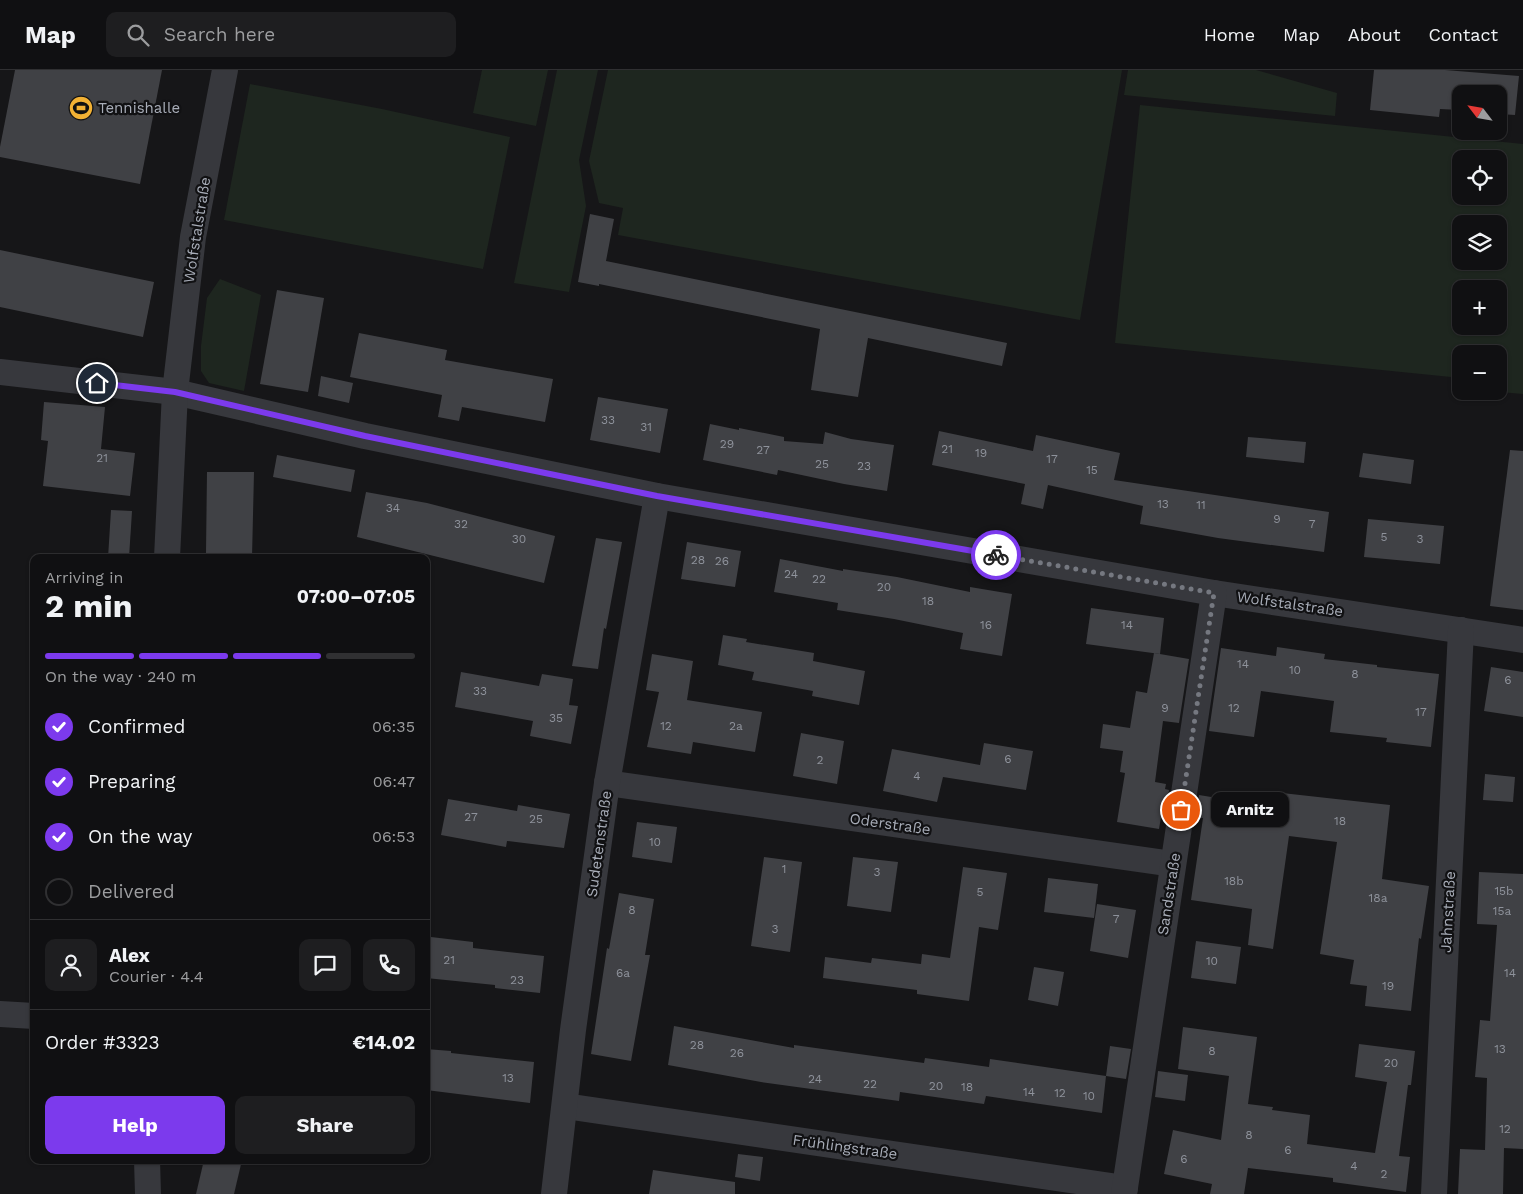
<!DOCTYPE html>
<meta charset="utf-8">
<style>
:root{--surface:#101012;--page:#1e1e20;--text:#f1f3f6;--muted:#9c9d9f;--line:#303032;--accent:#7c3aed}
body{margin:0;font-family:"Work Sans",sans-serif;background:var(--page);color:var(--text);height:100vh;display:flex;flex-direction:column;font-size:19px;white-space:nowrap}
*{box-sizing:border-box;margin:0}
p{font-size:16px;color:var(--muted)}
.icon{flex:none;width:28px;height:28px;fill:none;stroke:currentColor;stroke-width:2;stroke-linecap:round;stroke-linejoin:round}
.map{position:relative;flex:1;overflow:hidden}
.side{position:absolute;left:30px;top:484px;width:400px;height:610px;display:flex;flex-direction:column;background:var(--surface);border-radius:10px;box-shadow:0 1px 4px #0004,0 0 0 1px var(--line)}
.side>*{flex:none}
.needle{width:32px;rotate:301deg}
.buttons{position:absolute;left:1452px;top:15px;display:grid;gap:10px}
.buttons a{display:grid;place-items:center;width:55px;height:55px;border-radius:10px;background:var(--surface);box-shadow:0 1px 4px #0004,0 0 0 1px var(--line);font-size:25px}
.pin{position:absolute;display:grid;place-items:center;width:42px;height:42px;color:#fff;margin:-21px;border:2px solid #fff;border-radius:50%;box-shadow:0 1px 5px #0007}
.courier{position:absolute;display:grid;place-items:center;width:50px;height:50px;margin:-25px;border:4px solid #7c3aed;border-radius:50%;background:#fff;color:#222;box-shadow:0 1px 6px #0007}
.bubble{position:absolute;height:35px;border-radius:10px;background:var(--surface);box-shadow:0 1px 4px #0004,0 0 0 1px var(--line);font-size:16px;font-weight:700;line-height:35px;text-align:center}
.head em{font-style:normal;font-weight:700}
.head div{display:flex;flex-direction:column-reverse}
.head{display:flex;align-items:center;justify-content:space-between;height:85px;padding:0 15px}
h1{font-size:32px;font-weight:700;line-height:38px}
.bar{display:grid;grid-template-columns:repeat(4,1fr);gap:8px 5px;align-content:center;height:60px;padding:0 15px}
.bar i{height:6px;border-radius:4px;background:var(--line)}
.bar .selected{background:var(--accent)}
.bar p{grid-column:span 4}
.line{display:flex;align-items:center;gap:12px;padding:0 15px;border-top:1px solid var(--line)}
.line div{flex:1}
.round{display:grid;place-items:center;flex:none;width:52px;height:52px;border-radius:10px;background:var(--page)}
ol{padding:0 15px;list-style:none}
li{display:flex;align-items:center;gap:15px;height:55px}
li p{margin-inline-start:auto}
li .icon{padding:5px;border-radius:50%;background:var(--accent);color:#fff;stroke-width:4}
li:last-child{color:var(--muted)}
li i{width:28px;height:28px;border:2px solid var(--line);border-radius:50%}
.action{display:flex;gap:10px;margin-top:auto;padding:10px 15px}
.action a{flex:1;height:58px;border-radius:10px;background:var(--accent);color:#fff;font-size:20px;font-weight:700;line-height:58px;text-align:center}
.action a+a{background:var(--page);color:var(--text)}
header{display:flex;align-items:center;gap:30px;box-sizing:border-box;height:70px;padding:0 25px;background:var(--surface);border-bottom:1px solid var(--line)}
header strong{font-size:24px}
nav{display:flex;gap:28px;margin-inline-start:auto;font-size:18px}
.search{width:350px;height:45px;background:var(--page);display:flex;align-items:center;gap:12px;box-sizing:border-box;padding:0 18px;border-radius:10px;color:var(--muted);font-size:19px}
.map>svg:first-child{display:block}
.green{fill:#1e261f;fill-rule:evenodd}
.building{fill:#404145}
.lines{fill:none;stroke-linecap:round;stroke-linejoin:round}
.street{stroke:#37383d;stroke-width:26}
.done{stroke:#757880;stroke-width:5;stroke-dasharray:0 9}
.route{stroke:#7c3aed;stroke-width:6}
.labels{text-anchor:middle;stroke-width:4.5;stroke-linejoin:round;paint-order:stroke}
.number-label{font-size:12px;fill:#8e929b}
.poi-label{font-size:15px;fill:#a8adb8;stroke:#111113;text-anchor:start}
.street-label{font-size:15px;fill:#a8adb8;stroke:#111113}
</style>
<header>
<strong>Map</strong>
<div class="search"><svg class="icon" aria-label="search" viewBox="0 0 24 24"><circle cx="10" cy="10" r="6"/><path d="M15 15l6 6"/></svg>Search here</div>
<nav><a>Home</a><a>Map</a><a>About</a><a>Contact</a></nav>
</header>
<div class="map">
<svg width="1523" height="1124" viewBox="0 0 1523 1124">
<rect width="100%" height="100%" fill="#161618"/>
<g class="green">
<path d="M 482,0 L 548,0 L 536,56 L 473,43 Z"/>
<path d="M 557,0 L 598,0 L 579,90 L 586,136 L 569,222 L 514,213 Z"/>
<path d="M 608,0 L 1122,0 L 1080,250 L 618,165 L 623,138 L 599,133 L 589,91 Z"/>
<path d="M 1128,0 L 1256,0 L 1337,23 L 1335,46 L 1124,25 Z"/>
<path d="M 250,14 L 382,39 L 510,67 L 483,199 L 224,150 Z"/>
<path d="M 1140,35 L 1523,74 L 1523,324 L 1501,322 L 1502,313 L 1499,312 L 1499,284 L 1461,284 L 1461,308 L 1115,273 ZM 1461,89 L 1499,89 L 1499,126 L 1461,126 ZM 1461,154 L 1499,154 L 1499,191 L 1461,191 ZM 1461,219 L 1499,219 L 1499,256 L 1461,256 Z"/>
<path d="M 220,209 L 261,225 L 244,321 L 209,313 L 201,301 L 201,276 L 207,228 Z"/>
</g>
<g class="building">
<path d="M 15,0 L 162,0 L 140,114 L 0,87 L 0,77 Z"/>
<path d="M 1374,0 L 1445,0 L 1519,6 L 1515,45 L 1499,44 L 1499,24 L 1461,24 L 1461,40 L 1440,39 L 1439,47 L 1370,40 Z"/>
<path d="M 590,144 L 614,149 L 606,191 L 1007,273 L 1002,296 L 868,268 L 858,327 L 811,320 L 820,259 L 599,214 L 599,216 L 578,212 Z"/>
<path d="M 0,180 L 154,212 L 143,267 L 0,237 Z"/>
<path d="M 277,220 L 324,228 L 308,322 L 260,314 Z"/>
<path d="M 359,263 L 447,280 L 445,290 L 553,309 L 545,352 L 462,337 L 459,351 L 438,347 L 442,325 L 350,307 Z"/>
<path d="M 321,306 L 353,313 L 349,333 L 318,326 Z"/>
<path d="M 598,327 L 668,339 L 660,383 L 590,370 Z"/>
<path d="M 44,332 L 105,337 L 101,379 L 135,383 L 130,426 L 43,416 L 48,371 L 41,370 Z"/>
<path d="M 710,354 L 739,360 L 739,358 L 784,367 L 784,371 L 823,374 L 825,362 L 851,369 L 894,375 L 887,421 L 844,414 L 778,400 L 777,405 L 703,390 Z"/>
<path d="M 939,361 L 1033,381 L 1036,365 L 1120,383 L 1114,410 L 1329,442 L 1324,482 L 1218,468 L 1140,454 L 1143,436 L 1048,415 L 1043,439 L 1021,434 L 1025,414 L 932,395 Z"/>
<path d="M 1248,367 L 1306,372 L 1304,393 L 1246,387 Z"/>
<path d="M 1510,380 L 1523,381 L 1523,540 L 1490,536 Z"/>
<path d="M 1363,383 L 1414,390 L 1411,414 L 1359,407 Z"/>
<path d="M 277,385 L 355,400 L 351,422 L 273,407 Z"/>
<path d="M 207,402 L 254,402 L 252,488 L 212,488 L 212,483 L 206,483 Z"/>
<path d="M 366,422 L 427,433 L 555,466 L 544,513 L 357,467 Z"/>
<path d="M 111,440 L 132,441 L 129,488 L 108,488 Z"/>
<path d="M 1368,449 L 1444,456 L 1440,494 L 1364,487 Z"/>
<path d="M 596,468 L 622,472 L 606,559 L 604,558 L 598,599 L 572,596 Z"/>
<path d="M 687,472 L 741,481 L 735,517 L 681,509 Z"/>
<path d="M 780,489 L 843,501 L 843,499 L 897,507 L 970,522 L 970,517 L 1012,524 L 1002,586 L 960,579 L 963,563 L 894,549 L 837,540 L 838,533 L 774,522 Z"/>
<path d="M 1091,538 L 1164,548 L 1160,584 L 1086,574 Z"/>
<path d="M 723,565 L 747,569 L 746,572 L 814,583 L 813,591 L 865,601 L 859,635 L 812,626 L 813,621 L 752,610 L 754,602 L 718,595 Z"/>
<path d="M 1277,577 L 1325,584 L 1324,589 L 1377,595 L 1377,597 L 1439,604 L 1431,677 L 1386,672 L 1387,668 L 1330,662 L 1334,631 L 1261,621 L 1254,667 L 1209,661 L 1221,578 L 1276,586 Z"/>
<path d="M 1154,583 L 1189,589 L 1179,653 L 1163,651 L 1155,712 L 1166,714 L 1165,719 L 1169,720 L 1166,742 L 1162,741 L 1159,759 L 1117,752 L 1125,703 L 1120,702 L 1123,681 L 1100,678 L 1103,654 L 1130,658 L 1136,621 L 1147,623 Z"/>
<path d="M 652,584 L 693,591 L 687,630 L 762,642 L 755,682 L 693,672 L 691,684 L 647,677 L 659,622 L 646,620 Z"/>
<path d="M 1491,597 L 1523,602 L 1523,647 L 1484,641 Z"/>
<path d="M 461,602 L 539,616 L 542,604 L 573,609 L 569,635 L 578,636 L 571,674 L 530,666 L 533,651 L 455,637 Z"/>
<path d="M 801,663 L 844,671 L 837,714 L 793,706 Z"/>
<path d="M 984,673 L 1033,681 L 1026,720 L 943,707 L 937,732 L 883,721 L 892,679 L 980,695 Z"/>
<path d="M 1485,704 L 1515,707 L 1513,732 L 1483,730 Z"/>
<path d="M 1273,722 L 1390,735 L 1382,809 L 1429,816 L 1421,869 L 1419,868 L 1411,941 L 1365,936 L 1367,916 L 1350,914 L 1354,890 L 1320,884 L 1337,772 L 1289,766 L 1273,879 L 1248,875 L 1252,839 L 1191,830 L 1203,748 L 1196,747 L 1199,725 L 1272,737 Z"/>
<path d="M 448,729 L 517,741 L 518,735 L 570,744 L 564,778 L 507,771 L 506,777 L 441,765 Z"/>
<path d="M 637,752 L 677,757 L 672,793 L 632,787 Z"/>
<path d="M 764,787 L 802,792 L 790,882 L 751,876 Z"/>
<path d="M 853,787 L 898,792 L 891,842 L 847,836 Z"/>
<path d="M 963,797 L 1007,803 L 998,860 L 979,857 L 969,931 L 917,924 L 917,920 L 823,908 L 825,887 L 871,893 L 872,888 L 921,894 L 922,884 L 950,888 Z"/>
<path d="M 1479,802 L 1523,804 L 1523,1079 L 1504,1078 L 1503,1124 L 1458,1124 L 1460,1079 L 1485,1080 L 1487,1008 L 1475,1007 L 1480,950 L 1490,951 L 1497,855 L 1477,854 Z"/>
<path d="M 1048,808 L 1098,814 L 1094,848 L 1044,842 Z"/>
<path d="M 619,823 L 654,829 L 645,885 L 650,885 L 631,991 L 591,984 L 607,878 L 609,879 Z"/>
<path d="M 1097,834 L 1136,840 L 1128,888 L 1090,881 Z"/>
<path d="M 431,867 L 473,872 L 473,878 L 544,886 L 540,923 L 495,918 L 495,915 L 426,908 Z"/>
<path d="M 1196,871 L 1241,877 L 1236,914 L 1191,908 Z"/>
<path d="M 1034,897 L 1064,902 L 1058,936 L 1028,930 Z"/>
<path d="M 674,956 L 794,978 L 794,975 L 924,993 L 925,988 L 989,997 L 990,989 L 1106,1006 L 1102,1043 L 986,1026 L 984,1034 L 900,1022 L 899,1031 L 761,1012 L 668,995 Z"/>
<path d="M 1183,957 L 1257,967 L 1248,1034 L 1273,1037 L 1272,1040 L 1310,1045 L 1307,1074 L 1375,1083 L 1387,1012 L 1355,1007 L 1359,974 L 1415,981 L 1411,1015 L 1408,1015 L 1399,1086 L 1410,1087 L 1406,1122 L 1333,1112 L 1333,1108 L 1248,1098 L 1244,1124 L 1210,1124 L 1212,1114 L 1164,1104 L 1173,1060 L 1221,1070 L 1229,1006 L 1178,999 Z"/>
<path d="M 1110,976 L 1131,979 L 1126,1009 L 1106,1006 Z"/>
<path d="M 426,979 L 451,981 L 451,983 L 534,992 L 530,1033 L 426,1020 Z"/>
<path d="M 1158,1001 L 1188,1005 L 1185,1031 L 1155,1027 Z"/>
<path d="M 738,1084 L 763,1087 L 760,1111 L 735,1107 Z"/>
<path d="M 204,1090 L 242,1090 L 234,1124 L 196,1124 Z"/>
<path d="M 653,1100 L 735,1112 L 735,1124 L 649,1124 Z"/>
</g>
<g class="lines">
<g class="street">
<path d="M 0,302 L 175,322 L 365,366 L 657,426 L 1214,523 L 1523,570"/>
<path d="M 167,488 L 175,322 L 193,167 L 225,0"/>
<path d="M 607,713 L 1173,794"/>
<path d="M 0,944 L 34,946"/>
<path d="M 565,1036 L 1125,1118"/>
<path d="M 147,1090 L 148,1124"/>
<path d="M 554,1124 L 573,960 L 607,713 L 657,426"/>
<path d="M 1124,1124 L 1214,523"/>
<path d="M 1434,1124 L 1461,560"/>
</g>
</g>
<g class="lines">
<path class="done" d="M 996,485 L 1214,523 L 1181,740"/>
<path class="route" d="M 97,313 L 175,322 L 365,366 L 657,426 L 996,485"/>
</g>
<defs>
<g id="stadium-disc" transform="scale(1.25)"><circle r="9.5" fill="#f2b134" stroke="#111113"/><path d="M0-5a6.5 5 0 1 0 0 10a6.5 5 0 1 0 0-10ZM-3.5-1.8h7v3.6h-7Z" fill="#111"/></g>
</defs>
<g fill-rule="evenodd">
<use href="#stadium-disc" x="81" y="38"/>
</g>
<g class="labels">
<g class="number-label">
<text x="608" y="354">33</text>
<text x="646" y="361">31</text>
<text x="727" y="378">29</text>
<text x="947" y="383">21</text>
<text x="763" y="384">27</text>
<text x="981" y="387">19</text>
<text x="102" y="392">21</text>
<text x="1052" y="393">17</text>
<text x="822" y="398">25</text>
<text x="864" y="400">23</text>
<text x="1092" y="404">15</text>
<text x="1163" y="438">13</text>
<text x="1201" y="439">11</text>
<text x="393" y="442">34</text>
<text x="1277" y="453">9</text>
<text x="461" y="458">32</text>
<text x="1312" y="458">7</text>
<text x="1384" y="471">5</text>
<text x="519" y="473">30</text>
<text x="1420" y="473">3</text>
<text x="698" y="494">28</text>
<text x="722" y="495">26</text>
<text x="791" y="508">24</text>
<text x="819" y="513">22</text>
<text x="884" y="521">20</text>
<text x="928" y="535">18</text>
<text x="986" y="559">16</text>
<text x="1127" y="559">14</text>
<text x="1243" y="598">14</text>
<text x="1295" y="604">10</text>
<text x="1355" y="608">8</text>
<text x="1508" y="614">6</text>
<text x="480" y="625">33</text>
<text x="1165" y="642">9</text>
<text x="1234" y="642">12</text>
<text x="1421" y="646">17</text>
<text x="556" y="652">35</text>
<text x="666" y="660">12</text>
<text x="736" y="660">2a</text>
<text x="1008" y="693">6</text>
<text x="820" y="694">2</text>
<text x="917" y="710">4</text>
<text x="471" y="751">27</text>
<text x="536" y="753">25</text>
<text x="1340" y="755">18</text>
<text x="655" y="776">10</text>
<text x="784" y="803">1</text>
<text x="877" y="806">3</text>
<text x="1234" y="815">18b</text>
<text x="1504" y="825">15b</text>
<text x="980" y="826">5</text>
<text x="1378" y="832">18a</text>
<text x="632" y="844">8</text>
<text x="1502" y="845">15a</text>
<text x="1116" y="853">7</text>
<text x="775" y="863">3</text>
<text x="449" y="894">21</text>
<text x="1212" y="895">10</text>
<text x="623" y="907">6a</text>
<text x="1510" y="907">14</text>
<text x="517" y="914">23</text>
<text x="1388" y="920">19</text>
<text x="697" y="979">28</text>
<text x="1500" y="983">13</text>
<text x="1212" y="985">8</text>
<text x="737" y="987">26</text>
<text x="1391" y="997">20</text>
<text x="508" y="1012">13</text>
<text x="815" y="1013">24</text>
<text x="870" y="1018">22</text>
<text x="936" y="1020">20</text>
<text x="967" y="1021">18</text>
<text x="1029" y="1026">14</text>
<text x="1060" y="1027">12</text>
<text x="1089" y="1030">10</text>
<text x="1505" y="1063">12</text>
<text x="1249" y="1069">8</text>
<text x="1288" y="1084">6</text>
<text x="1184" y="1093">6</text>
<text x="1354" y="1100">4</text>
<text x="1384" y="1108">2</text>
</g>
<g class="poi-label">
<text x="98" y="43">Tennishalle</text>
</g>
<g class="street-label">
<text transform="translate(197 160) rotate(-81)" y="5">Wolfstalstraße</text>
<text transform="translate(1290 534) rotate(8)" y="5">Wolfstalstraße</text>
<text transform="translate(890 754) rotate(8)" y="5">Oderstraße</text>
<text transform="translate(599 774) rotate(-82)" y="5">Sudetenstraße</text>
<text transform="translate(1169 824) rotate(-81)" y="5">Sandstraße</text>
<text transform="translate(1448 842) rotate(-87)" y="5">Jahnstraße</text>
<text transform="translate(845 1077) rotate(8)" y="5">Frühlingstraße</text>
</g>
</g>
</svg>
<div class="buttons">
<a><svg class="needle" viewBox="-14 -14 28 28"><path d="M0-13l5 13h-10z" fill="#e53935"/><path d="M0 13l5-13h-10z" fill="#9c9d9f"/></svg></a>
<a><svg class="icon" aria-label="locate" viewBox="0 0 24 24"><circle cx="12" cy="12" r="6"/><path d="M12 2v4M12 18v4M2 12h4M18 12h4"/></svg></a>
<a><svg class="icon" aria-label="layers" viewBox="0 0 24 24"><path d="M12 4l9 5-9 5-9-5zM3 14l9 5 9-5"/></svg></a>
<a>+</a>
<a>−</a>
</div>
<div class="pin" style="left:1181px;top:740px;background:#ea580c"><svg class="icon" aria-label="bag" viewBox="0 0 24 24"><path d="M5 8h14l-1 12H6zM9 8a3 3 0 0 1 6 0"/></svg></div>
<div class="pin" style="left:97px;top:313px;background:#1f2937"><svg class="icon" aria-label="home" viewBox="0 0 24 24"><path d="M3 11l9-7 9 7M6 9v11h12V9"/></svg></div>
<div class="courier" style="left:996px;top:485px"><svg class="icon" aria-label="bike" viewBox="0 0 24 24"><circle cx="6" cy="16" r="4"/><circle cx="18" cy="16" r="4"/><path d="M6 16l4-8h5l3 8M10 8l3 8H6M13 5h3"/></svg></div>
<div class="bubble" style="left:1211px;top:722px;width:78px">Arnitz</div>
<section class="side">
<div class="head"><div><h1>2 min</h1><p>Arriving in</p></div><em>07:00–07:05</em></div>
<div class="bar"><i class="selected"></i><i class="selected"></i><i class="selected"></i><i></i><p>On the way · 240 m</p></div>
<ol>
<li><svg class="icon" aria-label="check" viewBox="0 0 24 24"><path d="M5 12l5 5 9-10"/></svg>Confirmed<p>06:35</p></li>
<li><svg class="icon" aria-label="check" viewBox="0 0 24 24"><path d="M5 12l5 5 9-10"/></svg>Preparing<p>06:47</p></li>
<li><svg class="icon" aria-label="check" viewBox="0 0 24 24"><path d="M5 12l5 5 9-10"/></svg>On the way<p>06:53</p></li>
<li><i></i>Delivered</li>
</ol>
<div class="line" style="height:90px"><a class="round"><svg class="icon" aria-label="person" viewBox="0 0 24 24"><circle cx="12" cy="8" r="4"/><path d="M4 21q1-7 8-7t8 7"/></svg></a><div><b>Alex</b><p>Courier · 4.4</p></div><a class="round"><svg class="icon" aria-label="chat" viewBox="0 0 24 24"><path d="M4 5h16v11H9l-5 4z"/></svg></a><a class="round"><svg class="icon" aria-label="phone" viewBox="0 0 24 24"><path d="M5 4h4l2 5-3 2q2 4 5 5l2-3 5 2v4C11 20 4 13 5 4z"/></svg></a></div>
<div class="line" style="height:65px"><div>Order #3323</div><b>€14.02</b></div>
<div class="action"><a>Help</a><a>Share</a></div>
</section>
</div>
